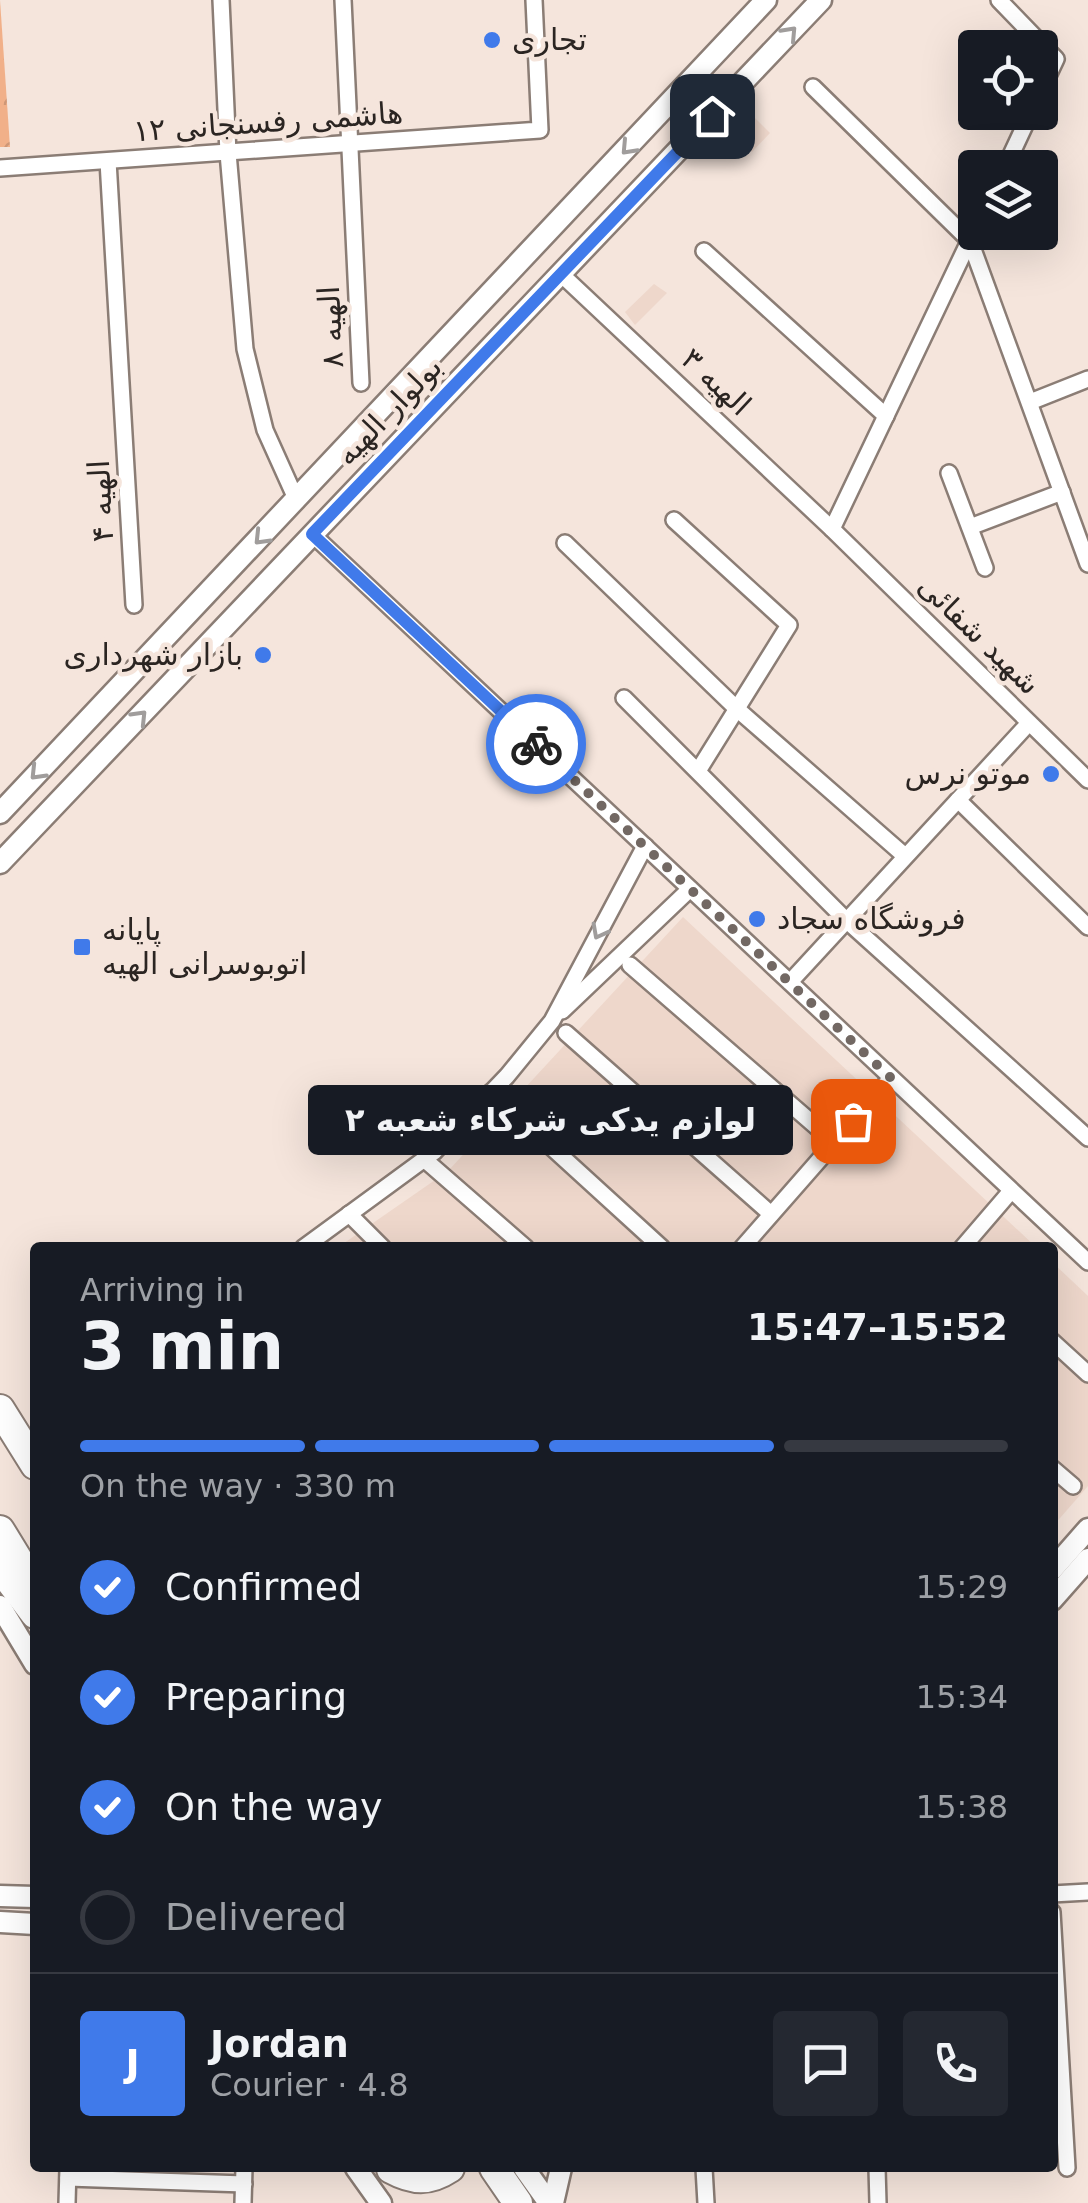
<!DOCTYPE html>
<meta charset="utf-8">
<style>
:root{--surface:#171b24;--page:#242831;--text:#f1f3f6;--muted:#9ea1a6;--line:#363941;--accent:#407aea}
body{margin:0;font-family:"DejaVu Sans","Noto Naskh Arabic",sans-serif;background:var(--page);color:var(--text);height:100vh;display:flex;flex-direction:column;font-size:38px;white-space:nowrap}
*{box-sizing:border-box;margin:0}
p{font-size:32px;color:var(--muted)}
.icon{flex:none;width:55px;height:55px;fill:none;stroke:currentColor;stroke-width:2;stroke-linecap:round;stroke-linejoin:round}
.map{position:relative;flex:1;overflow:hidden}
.panel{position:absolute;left:30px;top:1242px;width:1028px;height:930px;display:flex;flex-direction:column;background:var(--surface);border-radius:10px;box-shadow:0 10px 40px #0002}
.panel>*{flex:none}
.tools{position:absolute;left:958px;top:30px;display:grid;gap:20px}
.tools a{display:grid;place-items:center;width:100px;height:100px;border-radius:10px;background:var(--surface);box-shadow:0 10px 40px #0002;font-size:50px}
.pin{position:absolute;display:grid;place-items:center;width:85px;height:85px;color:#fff;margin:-42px;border-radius:20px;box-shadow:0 5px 15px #0006}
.courier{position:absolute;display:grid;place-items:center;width:100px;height:100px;margin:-50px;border:8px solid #407aea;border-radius:50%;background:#fff;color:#222;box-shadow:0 2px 12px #0007}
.bubble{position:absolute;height:70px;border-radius:10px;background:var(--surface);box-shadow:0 10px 40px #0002;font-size:32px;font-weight:700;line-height:70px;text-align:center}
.head em{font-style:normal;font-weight:700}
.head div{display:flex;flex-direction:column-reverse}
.head{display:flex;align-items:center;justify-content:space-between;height:170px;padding:0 50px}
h1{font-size:65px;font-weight:700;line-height:75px}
.bar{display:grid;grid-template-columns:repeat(4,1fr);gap:15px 10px;align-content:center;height:120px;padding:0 50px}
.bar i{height:12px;border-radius:8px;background:var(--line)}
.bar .selected{background:var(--accent)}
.bar p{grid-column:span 4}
.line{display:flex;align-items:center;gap:25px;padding:0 50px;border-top:2px solid var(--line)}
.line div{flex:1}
.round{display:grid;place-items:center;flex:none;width:105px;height:105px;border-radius:10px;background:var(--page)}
ol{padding:0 50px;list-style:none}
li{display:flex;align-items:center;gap:30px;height:110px}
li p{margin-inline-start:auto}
li .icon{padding:10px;border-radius:50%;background:var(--accent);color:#fff;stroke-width:4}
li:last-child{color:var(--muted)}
li i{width:55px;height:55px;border:5px solid var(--line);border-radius:50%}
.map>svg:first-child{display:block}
.built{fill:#eed7cb}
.forest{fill:url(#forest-crowns)}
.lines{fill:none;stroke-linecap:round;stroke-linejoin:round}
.street-casing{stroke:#8b7d75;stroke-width:20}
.secondary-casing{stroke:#8b7d75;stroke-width:25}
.highway-casing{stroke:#8b7d75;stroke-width:32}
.street{stroke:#fff;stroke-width:15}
.secondary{stroke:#fff;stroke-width:20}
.highway{stroke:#fff;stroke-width:28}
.oneway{stroke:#a09d9c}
.done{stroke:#726863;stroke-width:10;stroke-dasharray:0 18}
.route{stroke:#407aea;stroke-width:12}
.poi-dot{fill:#407aea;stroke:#f5e5dc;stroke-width:4}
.labels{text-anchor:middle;stroke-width:9;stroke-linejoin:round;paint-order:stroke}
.poi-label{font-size:30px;fill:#2b2522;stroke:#f5e5dc;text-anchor:start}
.street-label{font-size:30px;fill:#2b2522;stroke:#f5e5dc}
</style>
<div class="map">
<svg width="1088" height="2203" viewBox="0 0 1088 2203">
<defs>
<pattern id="forest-crowns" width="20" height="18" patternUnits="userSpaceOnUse" patternTransform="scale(2.5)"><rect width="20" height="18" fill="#f1b089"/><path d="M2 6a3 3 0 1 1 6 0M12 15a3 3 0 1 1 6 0" fill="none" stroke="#cf9776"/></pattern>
</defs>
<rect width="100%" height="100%" fill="#f5e5dc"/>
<g class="built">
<path d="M 750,113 L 770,133 L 752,152 L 731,133 Z"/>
<path d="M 654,284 L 667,293 L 635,325 L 625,312 Z"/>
<path d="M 683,917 L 1036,1247 L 337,1248 L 448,1171 Z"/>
<path d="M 1052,1262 L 1088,1296 L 1088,1486 L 1053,1526 Z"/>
</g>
<path class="forest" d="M 0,0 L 10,147 L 0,147 Z"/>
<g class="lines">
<g class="street-casing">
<g id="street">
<path d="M 221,0 L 228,153 L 245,349 L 265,430 L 297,501"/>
<path d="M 343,0 L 361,383"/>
<path d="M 999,0 L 1056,59 L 1040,93"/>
<path d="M 813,87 L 970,241 L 1088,564"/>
<path d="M 108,161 L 134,605"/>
<path d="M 0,168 L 540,130 L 534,0"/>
<path d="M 1005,168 L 1031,112"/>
<path d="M 704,251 L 886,416"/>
<path d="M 562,275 L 832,529 L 1088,780"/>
<path d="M 1030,402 L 1088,379"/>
<path d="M 949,473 L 985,568"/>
<path d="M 674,520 L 789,625 L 698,771"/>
<path d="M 970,527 L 1062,492"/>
<path d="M 832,529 L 975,229"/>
<path d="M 312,534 L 1088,1262"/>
<path d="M 565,543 L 737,709 L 905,856"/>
<path d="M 624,698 L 846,920 L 1088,1138"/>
<path d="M 958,800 L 1088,927"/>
<path d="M 630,965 L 834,1142"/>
<path d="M 790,982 L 1029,723"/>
<path d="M 562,1011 L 690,889"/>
<path d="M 566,1033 L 771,1214"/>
<path d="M 491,1092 L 662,1248"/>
<path d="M 424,1159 L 526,1248"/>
<path d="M 349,1214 L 383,1248"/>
<path d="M 303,1248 L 434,1152 L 507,1076 L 552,1021 L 645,846"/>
<path d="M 742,1248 L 891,1078"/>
<path d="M 962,1248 L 1011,1191"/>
<path d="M 1052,1341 L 1088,1374"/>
<path d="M 1052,1468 L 1073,1486"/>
<path d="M 1052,1894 L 1088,1892"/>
<path d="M 1052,1912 L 1067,2168"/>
<path d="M 704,2168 L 706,2203"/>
<path d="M 877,2168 L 878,2203"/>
<path d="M 68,2178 L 244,2184"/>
<path d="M 67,2203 L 68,2168"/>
<path d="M 243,2203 L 244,2168"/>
</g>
</g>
<g class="secondary-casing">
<g id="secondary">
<path d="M 0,813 L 766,0"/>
<path d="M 0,863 L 821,0"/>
<path d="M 1052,1570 L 1088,1529"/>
<path d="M 1052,1600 L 1088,1559"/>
<path d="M 0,1606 L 35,1664"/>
<path d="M 0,1896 L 35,1897"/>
<path d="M 0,1922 L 35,1924"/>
<path d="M 356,2168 L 381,2203"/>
<path d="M 524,2168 L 549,2203"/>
<path d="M 553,2203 L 561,2168"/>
</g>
</g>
<g class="highway-casing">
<g id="highway">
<path d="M 0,1409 L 35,1465"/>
<path d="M 0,1530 L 35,1587"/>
<path d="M 0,1568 L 35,1614"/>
<path d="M 494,2168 L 518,2203"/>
<path d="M 391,2169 C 413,2181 429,2182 450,2168"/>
</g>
</g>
<use href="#street" class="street"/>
<use href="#secondary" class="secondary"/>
<use href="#highway" class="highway"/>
</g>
<defs><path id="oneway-chevron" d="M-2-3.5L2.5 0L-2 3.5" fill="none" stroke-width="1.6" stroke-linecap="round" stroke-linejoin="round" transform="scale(2.5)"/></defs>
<g class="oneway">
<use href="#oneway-chevron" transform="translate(790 33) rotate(-47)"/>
<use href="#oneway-chevron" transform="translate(628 148) rotate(133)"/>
<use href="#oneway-chevron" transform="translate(261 538) rotate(134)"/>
<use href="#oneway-chevron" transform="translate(140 717) rotate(-46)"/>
<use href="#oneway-chevron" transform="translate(37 773) rotate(134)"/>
<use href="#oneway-chevron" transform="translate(599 932) rotate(118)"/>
</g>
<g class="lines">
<path class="done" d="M 536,744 L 891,1078 L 853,1121"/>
<path class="route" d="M 536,744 L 312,534 L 712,116"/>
</g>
<g class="poi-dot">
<circle cx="492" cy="40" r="10"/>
<circle cx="263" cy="655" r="10"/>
<circle cx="1051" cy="774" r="10"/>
<circle cx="757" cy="919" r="10"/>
<rect x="72" y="937" width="20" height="20" rx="5"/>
</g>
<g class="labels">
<g class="poi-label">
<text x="512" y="50">تجاری</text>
<text x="243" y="665" text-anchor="end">بازار شهرداری</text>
<text x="1031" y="784" text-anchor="end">موتو نرس</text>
<text x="777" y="929">فروشگاه سجاد</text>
<text x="102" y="940">پایانه<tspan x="102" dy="34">اتوبوسرانی الهیه</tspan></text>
</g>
<g class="street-label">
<text transform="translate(268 122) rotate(-4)" y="10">هاشمی رفسنجانی ۱۲</text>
<text transform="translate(331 327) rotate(-93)" y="10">الهیه ۸</text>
<text transform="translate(716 382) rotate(43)" y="10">الهیه ۳</text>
<text transform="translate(389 411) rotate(-46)" y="10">بولوار الهیه</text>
<text transform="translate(101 501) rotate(-93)" y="10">الهیه ۴</text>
<text transform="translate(979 635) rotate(44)" y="10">شهید شفائی</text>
</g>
</g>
</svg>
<div class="tools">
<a><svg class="icon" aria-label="locate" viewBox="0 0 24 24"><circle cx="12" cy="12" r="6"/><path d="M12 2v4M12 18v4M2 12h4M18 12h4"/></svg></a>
<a><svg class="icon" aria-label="layers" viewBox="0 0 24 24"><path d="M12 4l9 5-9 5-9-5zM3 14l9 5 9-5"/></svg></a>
</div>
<div class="pin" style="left:853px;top:1121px;background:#ea580c"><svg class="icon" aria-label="bag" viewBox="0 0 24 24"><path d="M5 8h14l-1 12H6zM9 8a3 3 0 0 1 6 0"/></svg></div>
<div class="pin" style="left:712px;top:116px;background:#1f2937"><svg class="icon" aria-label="home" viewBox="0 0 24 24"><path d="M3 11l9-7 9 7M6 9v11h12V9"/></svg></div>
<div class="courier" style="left:536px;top:744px"><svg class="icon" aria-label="bike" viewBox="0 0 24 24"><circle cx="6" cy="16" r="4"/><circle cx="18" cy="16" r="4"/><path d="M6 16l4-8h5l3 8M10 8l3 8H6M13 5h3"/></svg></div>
<div class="bubble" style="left:308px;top:1085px;width:485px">لوازم یدکی شرکاء شعبه ۲</div>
<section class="panel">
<div class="head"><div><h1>3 min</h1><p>Arriving in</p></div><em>15:47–15:52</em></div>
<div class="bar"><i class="selected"></i><i class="selected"></i><i class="selected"></i><i></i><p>On the way · 330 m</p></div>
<ol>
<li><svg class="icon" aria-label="check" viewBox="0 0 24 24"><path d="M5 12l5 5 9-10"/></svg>Confirmed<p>15:29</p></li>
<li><svg class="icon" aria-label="check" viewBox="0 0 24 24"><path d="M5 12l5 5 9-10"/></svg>Preparing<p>15:34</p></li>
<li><svg class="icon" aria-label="check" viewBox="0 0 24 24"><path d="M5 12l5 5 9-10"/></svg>On the way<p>15:38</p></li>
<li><i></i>Delivered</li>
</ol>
<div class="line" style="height:180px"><b class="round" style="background:var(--accent);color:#fff">J</b><div><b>Jordan</b><p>Courier · 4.8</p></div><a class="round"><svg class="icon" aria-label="chat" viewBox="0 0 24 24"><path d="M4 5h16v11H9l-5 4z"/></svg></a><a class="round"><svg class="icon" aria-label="phone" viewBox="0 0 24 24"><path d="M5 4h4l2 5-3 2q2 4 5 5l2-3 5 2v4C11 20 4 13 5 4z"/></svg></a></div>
</section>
</div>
